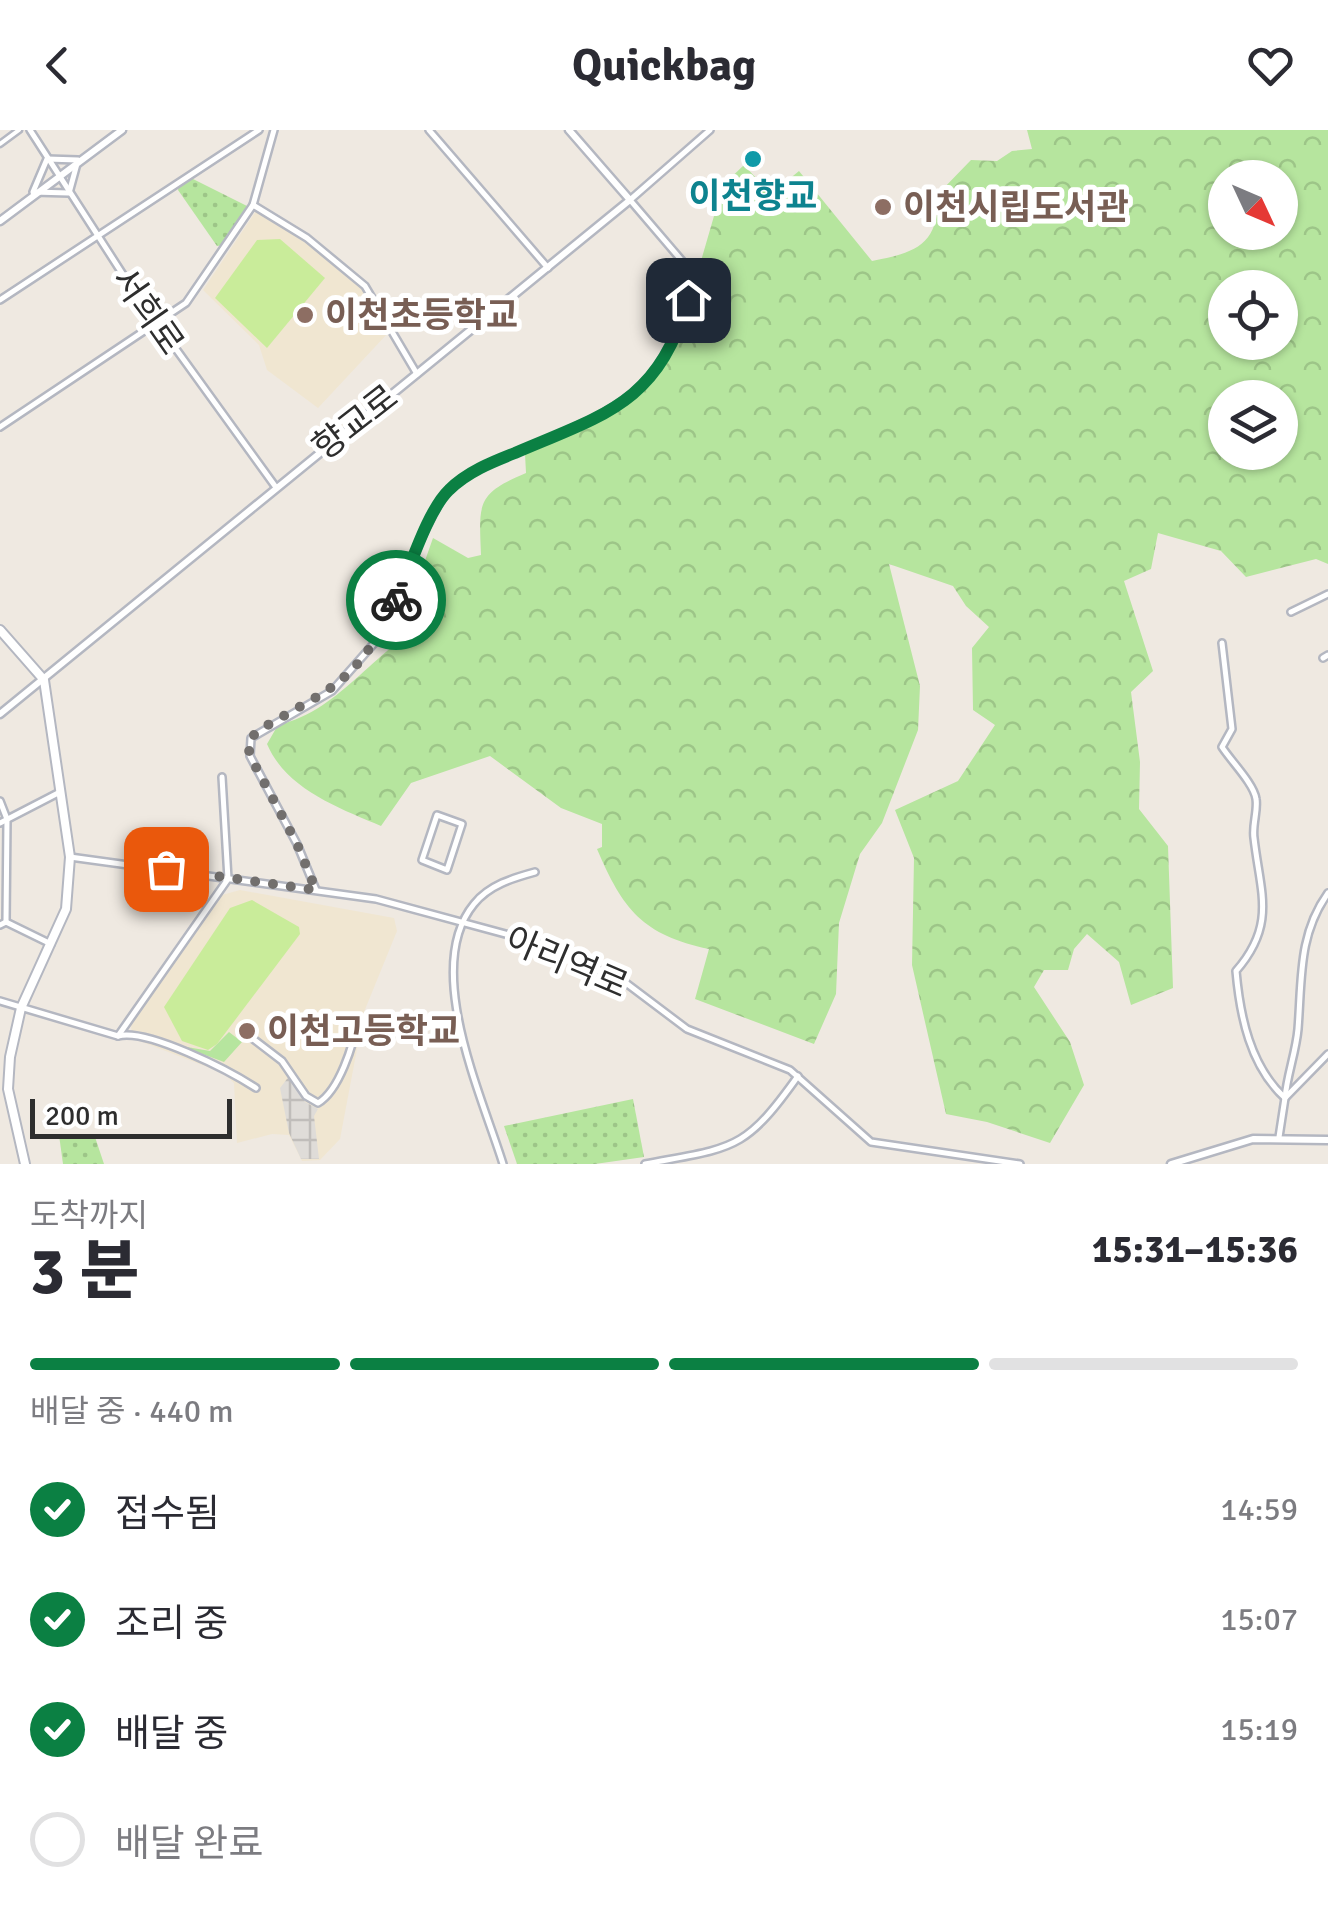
<!DOCTYPE html>
<html lang="ko">
<meta charset="utf-8">
<style>
:root{--surface:#fff;--page:#f7f7f7;--text:#2b2b33;--muted:#7c7c81;--line:#e1e1e2;--accent:#0b8043}
body{margin:0;font-family:Signika,"Noto Sans KR",sans-serif;background:var(--page);color:var(--text);height:100vh;display:flex;flex-direction:column;font-size:38px;white-space:nowrap}
*{box-sizing:border-box;margin:0}
p{font-size:32px;color:var(--muted)}
.icon{flex:none;width:55px;height:55px;fill:none;stroke:currentColor;stroke-width:2;stroke-linecap:round;stroke-linejoin:round}
.map{position:relative;height:1034px;overflow:hidden}
.drawer{display:flex;flex-direction:column;background:var(--surface);flex:1}
.drawer>*{flex:none}
.needle{width:65px;rotate:134deg}
.controls{position:absolute;left:1208px;top:30px;display:grid;gap:20px}
.controls a{display:grid;place-items:center;width:90px;height:90px;border-radius:50%;background:var(--surface);box-shadow:0 2px 8px #0004;font-size:50px}
.scale{position:absolute;left:30px;bottom:25px;width:202px;box-sizing:border-box;padding-left:10px;border:5px solid #2e2e2e;border-top:0;font-size:28px;line-height:35px;white-space:nowrap;color:#2e2e2e;-webkit-text-stroke:8px #fff;paint-order:stroke}
.pin{position:absolute;display:grid;place-items:center;width:85px;height:85px;color:#fff;margin:-42px;border-radius:20px;box-shadow:0 5px 15px #0006}
.courier{position:absolute;display:grid;place-items:center;width:100px;height:100px;margin:-50px;border:8px solid #0b8043;border-radius:50%;background:#fff;color:#222;box-shadow:0 2px 12px #0007}
.summary em{font-style:normal;font-weight:800}
.summary div{display:flex;flex-direction:column-reverse}
.summary{display:flex;align-items:center;justify-content:space-between;height:170px;padding:0 30px}
h1{font-size:65px;font-weight:800;line-height:75px}
.bar{display:grid;grid-template-columns:repeat(4,1fr);gap:15px 10px;align-content:center;height:120px;padding:0 30px}
.bar i{height:12px;border-radius:8px;background:var(--line)}
.bar .current{background:var(--accent)}
.bar p{grid-column:span 4}
ol{padding:0 30px;list-style:none}
li{display:flex;align-items:center;gap:30px;height:110px}
li p{margin-inline-start:auto}
li .icon{padding:10px;border-radius:50%;background:var(--accent);color:#fff;stroke-width:4}
li:last-child{color:var(--muted)}
li i{width:55px;height:55px;border:5px solid var(--line);border-radius:50%}
header{display:flex;justify-content:space-between;align-items:center;height:130px;padding:0 30px;background:var(--surface);font-size:45px;font-weight:800}
.map>svg:first-child{display:block}
.education{fill:#f0e6d1}
.grass{fill:url(#grass-tufts)}
.forest{fill:url(#forest-crowns);fill-rule:evenodd}
.park{fill:url(#park-dots)}
.pitch{fill:#c9ec9a}
.plaza{fill:url(#plaza-grid)}
.lines{fill:none;stroke-linecap:round;stroke-linejoin:round}
.pedestrian-casing{stroke:#b4b7c1;stroke-width:9}
.minor-casing{stroke:#b4b7c1;stroke-width:10}
.tertiary-casing{stroke:#b4b7c1;stroke-width:11}
.secondary-casing{stroke:#b4b7c1;stroke-width:12}
.pedestrian{stroke:#fff;stroke-width:4}
.minor{stroke:#fff;stroke-width:5}
.tertiary{stroke:#fff;stroke-width:6}
.secondary{stroke:#fff;stroke-width:8}
.done{stroke:#726f6d;stroke-width:10;stroke-dasharray:0 18}
.route{stroke:#0b8043;stroke-width:12}
.culture-dot{fill:#0f9aa8;stroke:#fff;stroke-width:4}
.education-dot{fill:#8d6e63;stroke:#fff;stroke-width:4}
.labels{text-anchor:middle;stroke-width:10;stroke-linejoin:round;paint-order:stroke}
.culture-label{font-size:35px;font-weight:bold;fill:#0d838f;stroke:#fff}
.education-label{font-size:35px;font-weight:bold;fill:#785e54;stroke:#fff;text-anchor:start}
.street-label{font-size:35px;fill:#2e2e2e;stroke:#fff}
</style>
<header><svg class="icon" aria-label="back" viewBox="0 0 24 24"><path d="M15 5l-7 7 7 7"/></svg>Quickbag<svg class="icon" aria-label="heart" viewBox="0 0 24 24"><path d="M12 20l-8-8c-3-5 5-10 8-4 3-6 11-1 8 4z"/></svg></header>
<div class="map">
<svg width="1328" height="1034" viewBox="0 0 1328 1034">
<defs>
<pattern id="grass-tufts" width="24" height="20" patternUnits="userSpaceOnUse" patternTransform="scale(2.5)"><rect width="24" height="20" fill="#b6e59e"/><path d="M3 7l-1-3M5 7V3M7 7l1-3M15 17l-1-3M17 17v-4M19 17l1-3" fill="none" stroke="#9dc588"/></pattern>
<pattern id="forest-crowns" width="20" height="18" patternUnits="userSpaceOnUse" patternTransform="scale(2.5)"><rect width="20" height="18" fill="#b6e59e"/><path d="M2 6a3 3 0 1 1 6 0M12 15a3 3 0 1 1 6 0" fill="none" stroke="#9dc588"/></pattern>
<pattern id="park-dots" width="8" height="8" patternUnits="userSpaceOnUse" patternTransform="scale(2.5)"><rect width="8" height="8" fill="#b6e59e"/><path d="M2 2h.1M6 6h.1" fill="none" stroke="#9dc588" stroke-width="1.8" stroke-linecap="round"/></pattern>
<pattern id="plaza-grid" width="8" height="8" patternUnits="userSpaceOnUse" patternTransform="scale(2.5)"><rect width="8" height="8" fill="#dfdcd8"/><path d="M0 4h8M4 0v8" fill="none" stroke="#c0bdba"/></pattern>
</defs>
<rect width="100%" height="100%" fill="#efe9e1"/>
<g class="education">
<path d="M 256,81 L 320,122 L 373,168 L 388,203 L 318,278 L 267,240 L 259,215 L 203,160 Z"/>
<path d="M 240,760 L 394,788 L 397,801 L 364,882 L 340,1009 L 320,1030 L 302,1031 L 289,1005 L 272,1004 L 237,1013 L 234,953 L 223,943 L 132,908 L 131,894 L 139,878 L 222,765 Z"/>
</g>
<path class="grass" d="M 229,902 L 242,912 L 224,932 L 181,916 L 210,921 Z"/>
<path class="forest" d="M 1027,0 L 1328,0 L 1328,434 L 1316,429 L 1246,447 L 1221,421 L 1158,403 L 1151,439 L 1124,451 L 1153,541 L 1131,562 L 1140,632 L 1139,679 L 1168,716 L 1173,858 L 1131,875 L 1119,832 L 1087,804 L 1074,819 L 1068,840 L 1044,840 L 1034,857 L 1070,912 L 1084,955 L 1050,1013 L 987,992 L 946,984 L 912,835 L 914,728 L 895,680 L 958,651 L 995,595 L 973,580 L 972,518 L 989,497 L 966,476 L 953,456 L 889,434 L 920,556 L 918,600 L 882,693 L 860,724 L 839,793 L 836,864 L 814,914 L 695,869 L 709,819 C 643,805 623,780 597,719 L 602,717 L 602,694 L 561,678 L 490,626 L 411,653 L 381,696 C 339,678 286,659 267,614 L 278,595 C 344,580 376,513 441,487 L 417,467 L 415,459 L 433,408 L 468,428 L 481,425 C 479,373 476,364 526,343 L 525,324 L 653,248 L 683,193 L 723,55 L 744,35 L 771,64 L 799,41 L 872,131 C 918,122 938,115 939,63 L 971,30 L 997,31 L 1012,21 L 1032,19 ZM 1225,48 L 1280,48 L 1280,102 L 1225,102 ZM 1225,158 L 1280,158 L 1280,212 L 1225,212 ZM 1225,268 L 1280,268 L 1280,322 L 1225,322 Z"/>
<g class="park">
<path d="M 191,48 L 247,76 L 225,115 L 217,116 L 178,60 L 180,52 Z"/>
<path d="M 633,969 L 644,1027 L 595,1034 L 517,1034 L 504,996 Z"/>
<path d="M 94,1004 L 104,1034 L 63,1034 L 59,1005 Z"/>
</g>
<g class="pitch">
<path d="M 280,109 L 325,148 L 267,218 L 215,168 L 257,110 Z"/>
<path d="M 252,770 L 299,797 L 300,804 L 217,914 L 208,920 L 182,911 L 164,877 L 230,778 Z"/>
</g>
<path class="plaza" d="M 290,945 L 305,972 L 318,979 L 314,986 L 319,1029 L 301,1029 L 289,1003 L 280,958 Z"/>
<g class="lines">
<g class="pedestrian-casing">
<path id="pedestrian" d="M 0,14 L 19,0"/>
</g>
<g class="minor-casing">
<g id="minor">
<path d="M 30,0 L 129,154 L 275,356"/>
<path d="M 429,0 L 548,138"/>
<path d="M 47,29 L 78,30 L 69,63 L 33,62 Z"/>
<path d="M 253,75 L 307,108 L 365,156 L 417,244"/>
<path d="M 0,170 L 259,0"/>
<path d="M 0,297 L 186,173 L 253,75 L 274,0"/>
<path d="M 1291,482 L 1328,464"/>
<path d="M 1222,513 L 1232,599 L 1222,617 C 1231,631 1254,654 1256,669 C 1258,681 1252,695 1254,708 C 1260,762 1277,794 1236,841 C 1240,886 1250,936 1285,968"/>
<path d="M 1323,528 L 1328,525"/>
<path d="M 0,671 L 7,689 L 6,792"/>
<path d="M 437,685 L 462,694 L 447,740 L 422,730 Z"/>
<path d="M 0,693 L 60,662"/>
<path d="M 70,727 L 376,769 L 535,812 L 622,850 L 687,899 L 790,940 L 871,1012 L 1020,1034"/>
<path d="M 316,760 L 297,714 L 250,626 L 251,608 L 332,561 L 377,510 C 391,480 431,376 450,359 C 471,339 498,330 524,319 C 631,274 661,263 695,146 L 630,70 L 710,0"/>
<path d="M 0,795 L 6,792 L 51,814"/>
<path d="M 0,871 L 118,906 C 147,898 230,941 256,958"/>
<path d="M 118,906 L 228,749 L 222,647"/>
<path d="M 252,908 L 282,931 L 306,966 L 318,973 C 339,961 354,914 357,891"/>
<path d="M 1285,968 C 1287,945 1296,922 1298,899 C 1302,849 1298,805 1328,763"/>
<path d="M 1279,1007 L 1285,968 L 1328,924"/>
<path d="M 503,1034 C 482,966 422,837 474,774 C 489,755 513,748 535,742"/>
<path d="M 645,1034 C 734,1017 744,1022 798,946"/>
</g>
</g>
<g class="tertiary-casing">
<g id="tertiary">
<path d="M 0,91 L 122,0"/>
<path d="M 0,584 L 630,70 L 569,0"/>
<path d="M 1171,1034 L 1253,1009 L 1328,1010"/>
</g>
</g>
<g class="secondary-casing">
<path id="secondary" d="M 0,500 L 44,550 L 70,727 L 66,779 L 21,878 L 10,927 L 8,959 L 25,1034"/>
</g>
<use href="#pedestrian" class="pedestrian"/>
<use href="#minor" class="minor"/>
<use href="#tertiary" class="tertiary"/>
<use href="#secondary" class="secondary"/>
</g>
<g class="lines">
<path class="done" d="M 166,739 L 316,760 L 297,714 L 250,626 L 248,614 L 256,602 C 331,557 356,556 396,470"/>
<path class="route" d="M 396,470 C 409,441 427,381 449,360 C 467,342 492,332 515,323 C 606,284 658,273 688,170"/>
</g>
<circle class="culture-dot" cx="753" cy="29" r="10"/>
<g class="education-dot">
<circle cx="883" cy="77" r="10"/>
<circle cx="305" cy="185" r="10"/>
<circle cx="247" cy="901" r="10"/>
</g>
<g class="labels">
<g class="culture-label">
<text x="753" y="78">이천향교</text>
</g>
<g class="education-label">
<text x="903" y="89">이천시립도서관</text>
<text x="325" y="197">이천초등학교</text>
<text x="267" y="913">이천고등학교</text>
</g>
<g class="street-label">
<text transform="translate(148 181) rotate(55)" y="12">서희로</text>
<text transform="translate(355 292) rotate(-38)" y="12">향교로</text>
<text transform="translate(567 832) rotate(23)" y="12">아리역로</text>
</g>
</g>
</svg>
<div class="controls">
<a><svg class="needle" viewBox="-14 -14 28 28"><path d="M0-13l5 13h-10z" fill="#e53935"/><path d="M0 13l5-13h-10z" fill="#7c7c81"/></svg></a>
<a><svg class="icon" aria-label="locate" viewBox="0 0 24 24"><circle cx="12" cy="12" r="6"/><path d="M12 2v4M12 18v4M2 12h4M18 12h4"/></svg></a>
<a><svg class="icon" aria-label="layers" viewBox="0 0 24 24"><path d="M12 4l9 5-9 5-9-5zM3 14l9 5 9-5"/></svg></a>
</div>
<div class="scale">200 m</div>
<div class="pin" style="left:166px;top:739px;background:#ea580c"><svg class="icon" aria-label="bag" viewBox="0 0 24 24"><path d="M5 8h14l-1 12H6zM9 8a3 3 0 0 1 6 0"/></svg></div>
<div class="pin" style="left:688px;top:170px;background:#1f2937"><svg class="icon" aria-label="home" viewBox="0 0 24 24"><path d="M3 11l9-7 9 7M6 9v11h12V9"/></svg></div>
<div class="courier" style="left:396px;top:470px"><svg class="icon" aria-label="bike" viewBox="0 0 24 24"><circle cx="6" cy="16" r="4"/><circle cx="18" cy="16" r="4"/><path d="M6 16l4-8h5l3 8M10 8l3 8H6M13 5h3"/></svg></div>
</div>
<section class="drawer">
<div class="summary"><div><h1>3 분</h1><p>도착까지</p></div><em>15:31–15:36</em></div>
<div class="bar"><i class="current"></i><i class="current"></i><i class="current"></i><i></i><p>배달 중 · 440 m</p></div>
<ol>
<li><svg class="icon" aria-label="check" viewBox="0 0 24 24"><path d="M5 12l5 5 9-10"/></svg>접수됨<p>14:59</p></li>
<li><svg class="icon" aria-label="check" viewBox="0 0 24 24"><path d="M5 12l5 5 9-10"/></svg>조리 중<p>15:07</p></li>
<li><svg class="icon" aria-label="check" viewBox="0 0 24 24"><path d="M5 12l5 5 9-10"/></svg>배달 중<p>15:19</p></li>
<li><i></i>배달 완료</li>
</ol>
</section>
